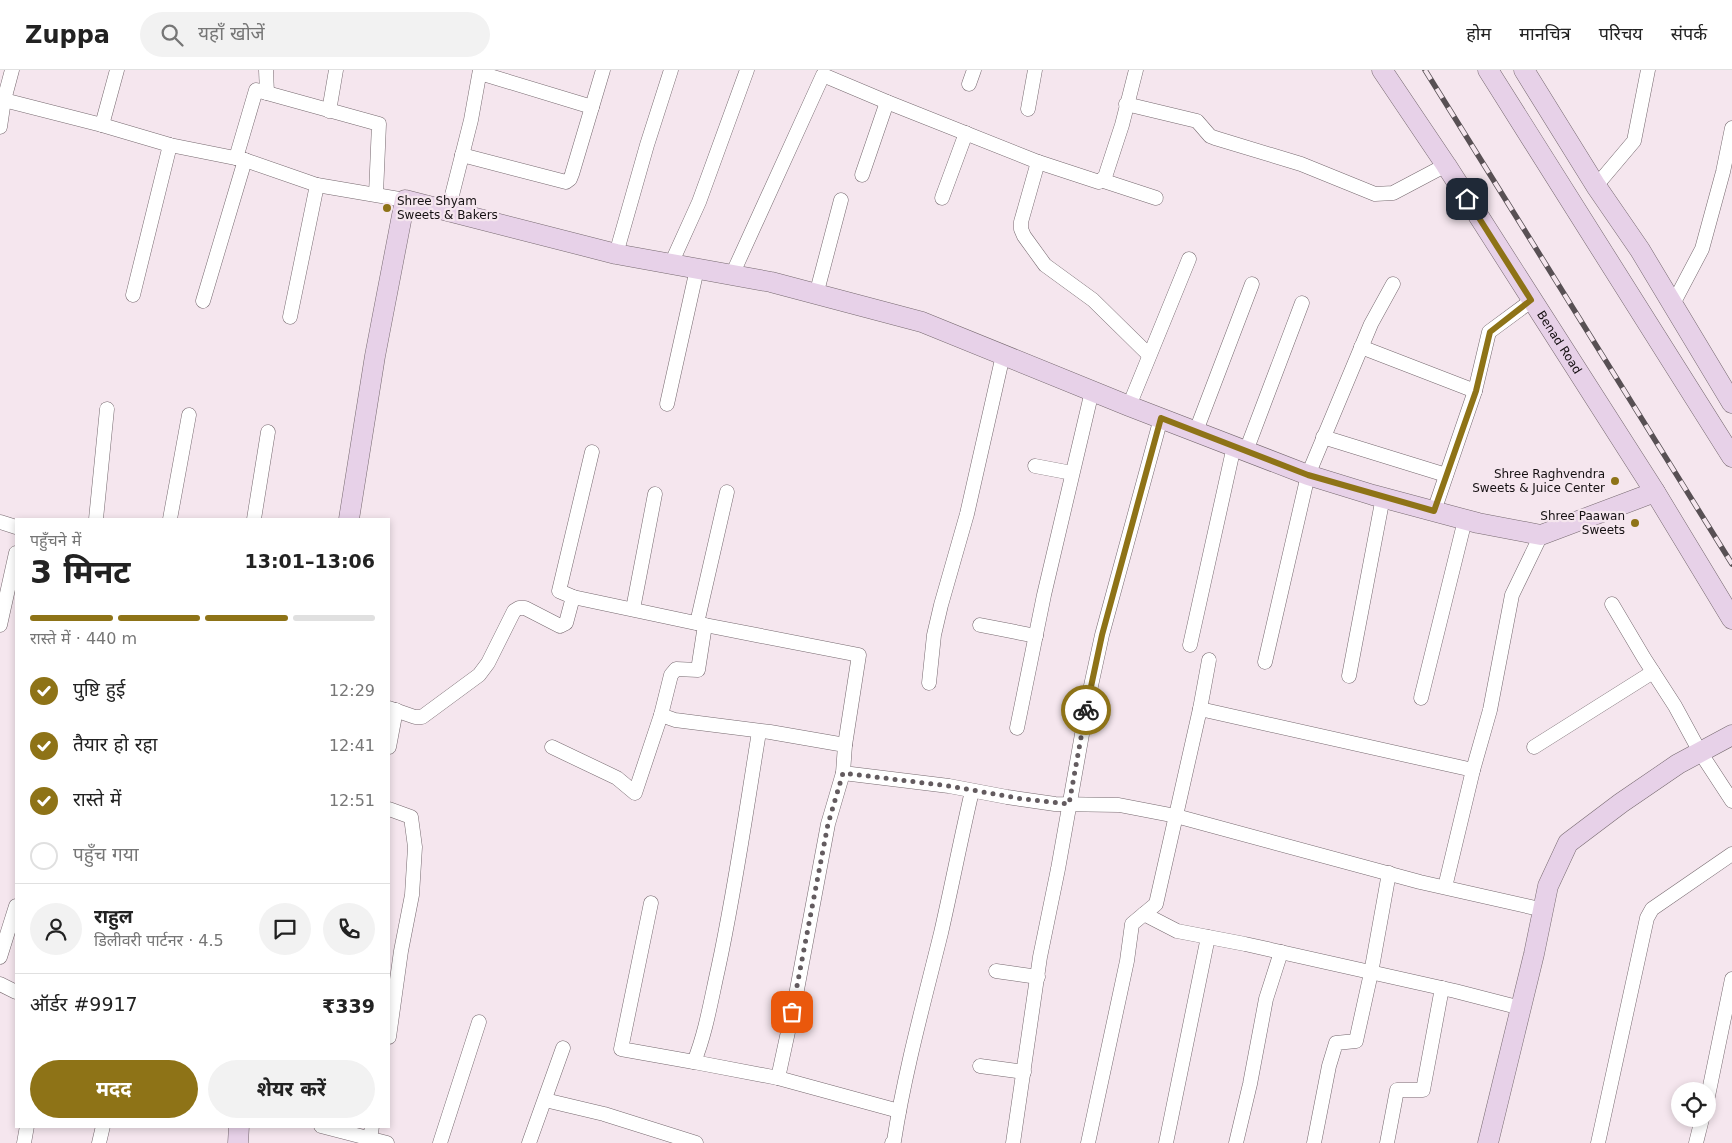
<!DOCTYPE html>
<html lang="hi">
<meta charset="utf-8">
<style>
:root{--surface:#fff;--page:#f2f2f2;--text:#222;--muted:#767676;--line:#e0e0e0;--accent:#8e7317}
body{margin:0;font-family:"DejaVu Sans","Noto Sans Devanagari",sans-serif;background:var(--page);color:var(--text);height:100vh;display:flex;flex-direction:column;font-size:19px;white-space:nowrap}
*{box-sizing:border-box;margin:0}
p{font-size:16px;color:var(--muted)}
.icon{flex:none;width:28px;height:28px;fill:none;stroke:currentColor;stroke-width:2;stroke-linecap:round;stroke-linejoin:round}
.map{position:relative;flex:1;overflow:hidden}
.details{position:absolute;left:15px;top:448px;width:375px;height:610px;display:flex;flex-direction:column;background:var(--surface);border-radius:0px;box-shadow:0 2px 8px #0003}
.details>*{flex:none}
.buttons{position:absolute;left:1671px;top:1012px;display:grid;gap:10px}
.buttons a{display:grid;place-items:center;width:45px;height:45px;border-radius:50%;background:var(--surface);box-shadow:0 2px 8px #0003;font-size:25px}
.pin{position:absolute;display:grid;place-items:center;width:42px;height:42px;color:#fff;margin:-21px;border-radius:10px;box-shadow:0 2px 8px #0006}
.courier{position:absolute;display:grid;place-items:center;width:50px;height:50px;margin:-25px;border:4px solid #8e7317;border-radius:50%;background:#fff;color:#222;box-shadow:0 1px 6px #0007}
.overview em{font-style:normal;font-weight:700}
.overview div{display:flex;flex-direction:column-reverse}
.overview{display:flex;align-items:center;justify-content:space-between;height:85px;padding:0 15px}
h1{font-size:32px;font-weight:700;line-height:38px}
.bar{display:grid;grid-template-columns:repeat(4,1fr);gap:8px 5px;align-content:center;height:60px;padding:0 15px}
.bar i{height:6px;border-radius:4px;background:var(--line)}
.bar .current{background:var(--accent)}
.bar p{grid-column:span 4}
.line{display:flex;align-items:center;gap:12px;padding:0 15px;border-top:1px solid var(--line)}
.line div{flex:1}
.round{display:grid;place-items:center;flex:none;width:52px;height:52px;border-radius:26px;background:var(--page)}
ol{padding:0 15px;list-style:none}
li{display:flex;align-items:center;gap:15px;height:55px}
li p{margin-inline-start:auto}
li .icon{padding:5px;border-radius:50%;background:var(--accent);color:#fff;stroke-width:4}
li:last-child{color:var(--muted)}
li i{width:28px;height:28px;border:2px solid var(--line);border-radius:50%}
.action{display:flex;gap:10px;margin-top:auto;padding:10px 15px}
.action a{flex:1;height:58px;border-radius:30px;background:var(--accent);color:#fff;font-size:20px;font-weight:700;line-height:58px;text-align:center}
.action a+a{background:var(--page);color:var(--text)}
header{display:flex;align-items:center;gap:30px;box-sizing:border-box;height:70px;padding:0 25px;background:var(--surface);border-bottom:1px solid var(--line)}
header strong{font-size:24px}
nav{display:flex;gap:28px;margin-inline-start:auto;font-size:18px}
.search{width:350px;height:45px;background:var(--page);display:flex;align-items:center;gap:12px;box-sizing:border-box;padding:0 18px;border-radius:28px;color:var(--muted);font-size:19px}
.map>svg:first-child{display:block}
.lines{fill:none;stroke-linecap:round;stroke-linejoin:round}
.street-casing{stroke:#76696f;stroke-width:15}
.secondary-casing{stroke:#76696f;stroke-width:21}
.street{stroke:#fff;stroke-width:14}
.secondary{stroke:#e7d1e8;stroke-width:20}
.rail-casing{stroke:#585054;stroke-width:5.5}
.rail{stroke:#f5e6ee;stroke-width:4;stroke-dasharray:11;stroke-linecap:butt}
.done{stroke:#635b5f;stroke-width:5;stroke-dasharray:0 9}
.route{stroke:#8e7317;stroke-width:6}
.poi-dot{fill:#8e7317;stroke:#f5e6ee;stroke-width:2}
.labels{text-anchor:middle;stroke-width:4.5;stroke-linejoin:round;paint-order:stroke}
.poi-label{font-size:12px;fill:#151012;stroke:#f5e6ee;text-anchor:end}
.street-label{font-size:12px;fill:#151012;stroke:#f5e6ee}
</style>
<header>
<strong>Zuppa</strong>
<div class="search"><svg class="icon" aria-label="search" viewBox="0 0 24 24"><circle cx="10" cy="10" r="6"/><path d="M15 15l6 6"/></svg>यहाँ खोजें</div>
<nav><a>होम</a><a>मानचित्र</a><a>परिचय</a><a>संपर्क</a></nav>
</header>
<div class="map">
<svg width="1732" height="1073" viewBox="0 0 1732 1073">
<rect width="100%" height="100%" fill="#f5e6ee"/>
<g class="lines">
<g class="street-casing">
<g id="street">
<path d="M 266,0 L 267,23"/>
<path d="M 480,3 L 592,37"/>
<path d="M 969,14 L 974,0"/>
<path d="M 0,29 L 102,55 L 170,75 L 245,90 L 317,115 L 405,130"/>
<path d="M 1126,34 L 1197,51 L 1210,66 L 1215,68 L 1301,94 L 1375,124 L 1393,123 L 1446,95"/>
<path d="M 1028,39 L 1035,0"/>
<path d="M 329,41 L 336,0"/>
<path d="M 102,55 L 117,0"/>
<path d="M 0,57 L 4,30 L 12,0"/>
<path d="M 462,85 L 566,112 L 570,109 L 572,104 L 603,0"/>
<path d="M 236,88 L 256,20 L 379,54 L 376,124"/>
<path d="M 1038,92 L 1021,152 L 1021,159 L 1024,166 L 1045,195 L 1093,230 L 1149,285"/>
<path d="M 862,105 L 887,32"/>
<path d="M 1101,110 L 1156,128"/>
<path d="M 1596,116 L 1634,71 L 1648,0"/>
<path d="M 942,128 L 966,63"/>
<path d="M 448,141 L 471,50 L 480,0"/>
<path d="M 616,184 L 647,75 L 671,0"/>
<path d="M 671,194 L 699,132 L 747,0"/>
<path d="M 732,205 L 823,5 L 887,32 L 1038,92 L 1099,112 L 1105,107 L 1122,55 L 1136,0"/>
<path d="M 133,225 L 170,75"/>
<path d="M 816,225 L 841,130"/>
<path d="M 203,231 L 245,90"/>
<path d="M 1673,234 L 1702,179 L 1723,102 L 1732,58"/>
<path d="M 290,247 L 317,115"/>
<path d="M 1361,277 L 1475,321"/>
<path d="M 667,334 L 697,199"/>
<path d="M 1129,336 L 1189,189"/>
<path d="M 1196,361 L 1252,214"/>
<path d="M 1323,367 L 1446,405"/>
<path d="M 1246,381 L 1302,233"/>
<path d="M 1035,396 L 1072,403"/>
<path d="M 1434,441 L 1475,321 L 1489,262 L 1531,231"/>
<path d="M 96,449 L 107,339"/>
<path d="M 170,449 L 189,345"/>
<path d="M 254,449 L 268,362"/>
<path d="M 0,452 L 16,457"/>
<path d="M 573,527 L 559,521 L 592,382"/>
<path d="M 1612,534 L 1644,588 L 1675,636 L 1700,682 L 1732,731"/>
<path d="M 633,539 L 655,424"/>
<path d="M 697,553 L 727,422"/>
<path d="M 0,555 L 16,483"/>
<path d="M 705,555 L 859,585 L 845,675"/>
<path d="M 980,555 L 1036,566"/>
<path d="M 1190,575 L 1234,376"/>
<path d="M 1265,592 L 1308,405 L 1371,254 L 1393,214"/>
<path d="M 1349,606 L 1383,427"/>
<path d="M 929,613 L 934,565 L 941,535 L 967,444 L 1003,285"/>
<path d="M 1421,628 L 1465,450"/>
<path d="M 389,638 L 415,647 L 422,647 L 479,605 L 488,593 L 514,541 L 519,538 L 525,538 L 560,556 L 566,553 L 573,527 L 705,555 L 698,600 L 676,599 L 671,605 L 661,645 L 675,650 L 770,662 L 845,675 L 843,703 L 949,716 L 1007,727 L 1055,734 L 1119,735 L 1176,746 L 1420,812 L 1544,840"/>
<path d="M 1200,639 L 1209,590"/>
<path d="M 1017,658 L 1044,525 L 1092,321"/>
<path d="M 389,677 L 396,640"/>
<path d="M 552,677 L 617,708 L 635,723 L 661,645"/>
<path d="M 1534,677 L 1653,602"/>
<path d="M 389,739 L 411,747 L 415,777 L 412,825 L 401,881 L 389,967"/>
<path d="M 1445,817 L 1473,700 L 1490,640 L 1512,525 L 1541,465"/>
<path d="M 651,833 L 621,979 L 694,992 C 706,962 711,930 718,899 C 735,821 746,741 759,662"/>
<path d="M 1144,844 L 1177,861 L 1245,874 L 1455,921 L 1521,938"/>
<path d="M 0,887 L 16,836"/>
<path d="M 996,901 L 1038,907"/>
<path d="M 0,914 L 16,922"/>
<path d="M 694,992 L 778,1008 L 796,925 L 828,754 L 843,703"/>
<path d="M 980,996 L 1024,1002"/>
<path d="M 778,1008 L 899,1041"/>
<path d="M 1708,1026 L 1732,909"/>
<path d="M 545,1030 L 604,1044 L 696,1073"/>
<path d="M 321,1056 L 387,1073"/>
<path d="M 370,1069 L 372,1056"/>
<path d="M 24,1073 L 27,1056"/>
<path d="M 99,1073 L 103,1056"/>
<path d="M 440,1073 L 479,952"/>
<path d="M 529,1073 L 563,978"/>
<path d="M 892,1073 L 894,1071 C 905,1000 924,932 941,863 C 952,815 961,768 972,721"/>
<path d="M 1013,1073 L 1040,887 L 1058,799 L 1089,625 L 1102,565 L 1161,348"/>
<path d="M 1088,1073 L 1127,891 L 1132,854 L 1156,834 L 1200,639 L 1473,700"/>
<path d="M 1166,1073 L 1208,867"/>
<path d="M 1236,1073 L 1250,1014 L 1266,929 L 1281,882"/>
<path d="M 1314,1073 L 1329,996 L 1336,973 L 1356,971 L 1371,903 L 1389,803"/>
<path d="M 1387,1073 L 1397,1020 L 1423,1020 L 1442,918"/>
<path d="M 1598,1073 L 1647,848 L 1652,839 L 1732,784"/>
<path d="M 1696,1073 L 1702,1049"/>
</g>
</g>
<g class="secondary-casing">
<g id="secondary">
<path id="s1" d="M 1382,0 L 1446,95 L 1655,422 L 1732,549"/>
<path d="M 1488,0 L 1732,387"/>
<path d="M 1524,0 L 1596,116 L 1640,180 L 1732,333"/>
<path d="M 349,449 L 375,286 L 405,130 L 616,184 L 771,212 L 922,252 L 1129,336 L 1308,405 L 1373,425 L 1478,453 L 1541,465 L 1655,422"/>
<path d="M 238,1073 L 239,1056"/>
<path d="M 1488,1073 L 1534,884 L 1548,816 L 1568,773 L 1621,733 L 1678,694 L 1732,665"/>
</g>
</g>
<use href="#street" class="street"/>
<use href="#secondary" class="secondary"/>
<g class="rail-casing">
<path id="rail" d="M 1425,0 L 1732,494"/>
</g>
<use href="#rail" class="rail"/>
</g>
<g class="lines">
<path class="done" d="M 792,942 L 828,754 L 843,703 L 949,716 L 1023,729 L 1069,734 L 1086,640"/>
<path class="route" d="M 1086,640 L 1102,565 L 1161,348 L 1308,405 L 1434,441 L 1476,321 L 1490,262 L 1531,230 L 1467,129"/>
</g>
<g class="poi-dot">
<circle cx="387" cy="138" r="5"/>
<circle cx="1615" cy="411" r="5"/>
<circle cx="1635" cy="453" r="5"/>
</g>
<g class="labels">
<g class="poi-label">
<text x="397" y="135" text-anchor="start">Shree Shyam<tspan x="397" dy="14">Sweets &amp; Bakers</tspan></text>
<text x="1605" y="408">Shree Raghvendra<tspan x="1605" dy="14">Sweets &amp; Juice Center</tspan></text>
<text x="1625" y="450">Shree Paawan<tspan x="1625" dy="14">Sweets</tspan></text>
</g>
<g class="street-label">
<text dy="4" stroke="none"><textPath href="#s1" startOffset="325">Benad Road</textPath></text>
</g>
</g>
</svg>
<div class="buttons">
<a><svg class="icon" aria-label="locate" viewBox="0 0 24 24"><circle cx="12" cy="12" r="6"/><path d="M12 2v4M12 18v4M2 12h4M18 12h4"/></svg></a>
</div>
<div class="pin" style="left:792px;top:942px;background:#ea580c"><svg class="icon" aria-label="bag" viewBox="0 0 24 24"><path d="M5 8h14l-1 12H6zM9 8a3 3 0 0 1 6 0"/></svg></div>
<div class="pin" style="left:1467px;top:129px;background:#1f2937"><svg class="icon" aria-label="home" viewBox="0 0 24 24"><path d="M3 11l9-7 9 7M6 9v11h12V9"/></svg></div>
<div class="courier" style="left:1086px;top:640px"><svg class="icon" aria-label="bike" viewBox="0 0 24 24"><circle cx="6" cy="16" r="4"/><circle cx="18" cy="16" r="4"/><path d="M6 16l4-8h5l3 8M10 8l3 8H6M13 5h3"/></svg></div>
<section class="details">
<div class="overview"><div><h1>3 मिनट</h1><p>पहुँचने में</p></div><em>13:01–13:06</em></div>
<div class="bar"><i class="current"></i><i class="current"></i><i class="current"></i><i></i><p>रास्ते में · 440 m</p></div>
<ol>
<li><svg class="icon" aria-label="check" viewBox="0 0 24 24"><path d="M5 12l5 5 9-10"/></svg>पुष्टि हुई<p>12:29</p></li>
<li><svg class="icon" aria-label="check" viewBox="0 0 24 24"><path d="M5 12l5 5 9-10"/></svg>तैयार हो रहा<p>12:41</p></li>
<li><svg class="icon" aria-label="check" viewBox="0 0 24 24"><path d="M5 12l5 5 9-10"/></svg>रास्ते में<p>12:51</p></li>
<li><i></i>पहुँच गया</li>
</ol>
<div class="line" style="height:90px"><a class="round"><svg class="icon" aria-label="person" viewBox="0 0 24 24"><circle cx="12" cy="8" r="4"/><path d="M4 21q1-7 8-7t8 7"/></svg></a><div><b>राहुल</b><p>डिलीवरी पार्टनर · 4.5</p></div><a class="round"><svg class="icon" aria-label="chat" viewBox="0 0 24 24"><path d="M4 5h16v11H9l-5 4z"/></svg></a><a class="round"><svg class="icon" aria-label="phone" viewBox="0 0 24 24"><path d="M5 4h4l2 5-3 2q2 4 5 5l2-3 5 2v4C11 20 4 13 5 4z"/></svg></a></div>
<div class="line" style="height:65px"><div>ऑर्डर #9917</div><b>₹339</b></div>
<div class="action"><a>मदद</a><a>शेयर करें</a></div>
</section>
</div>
